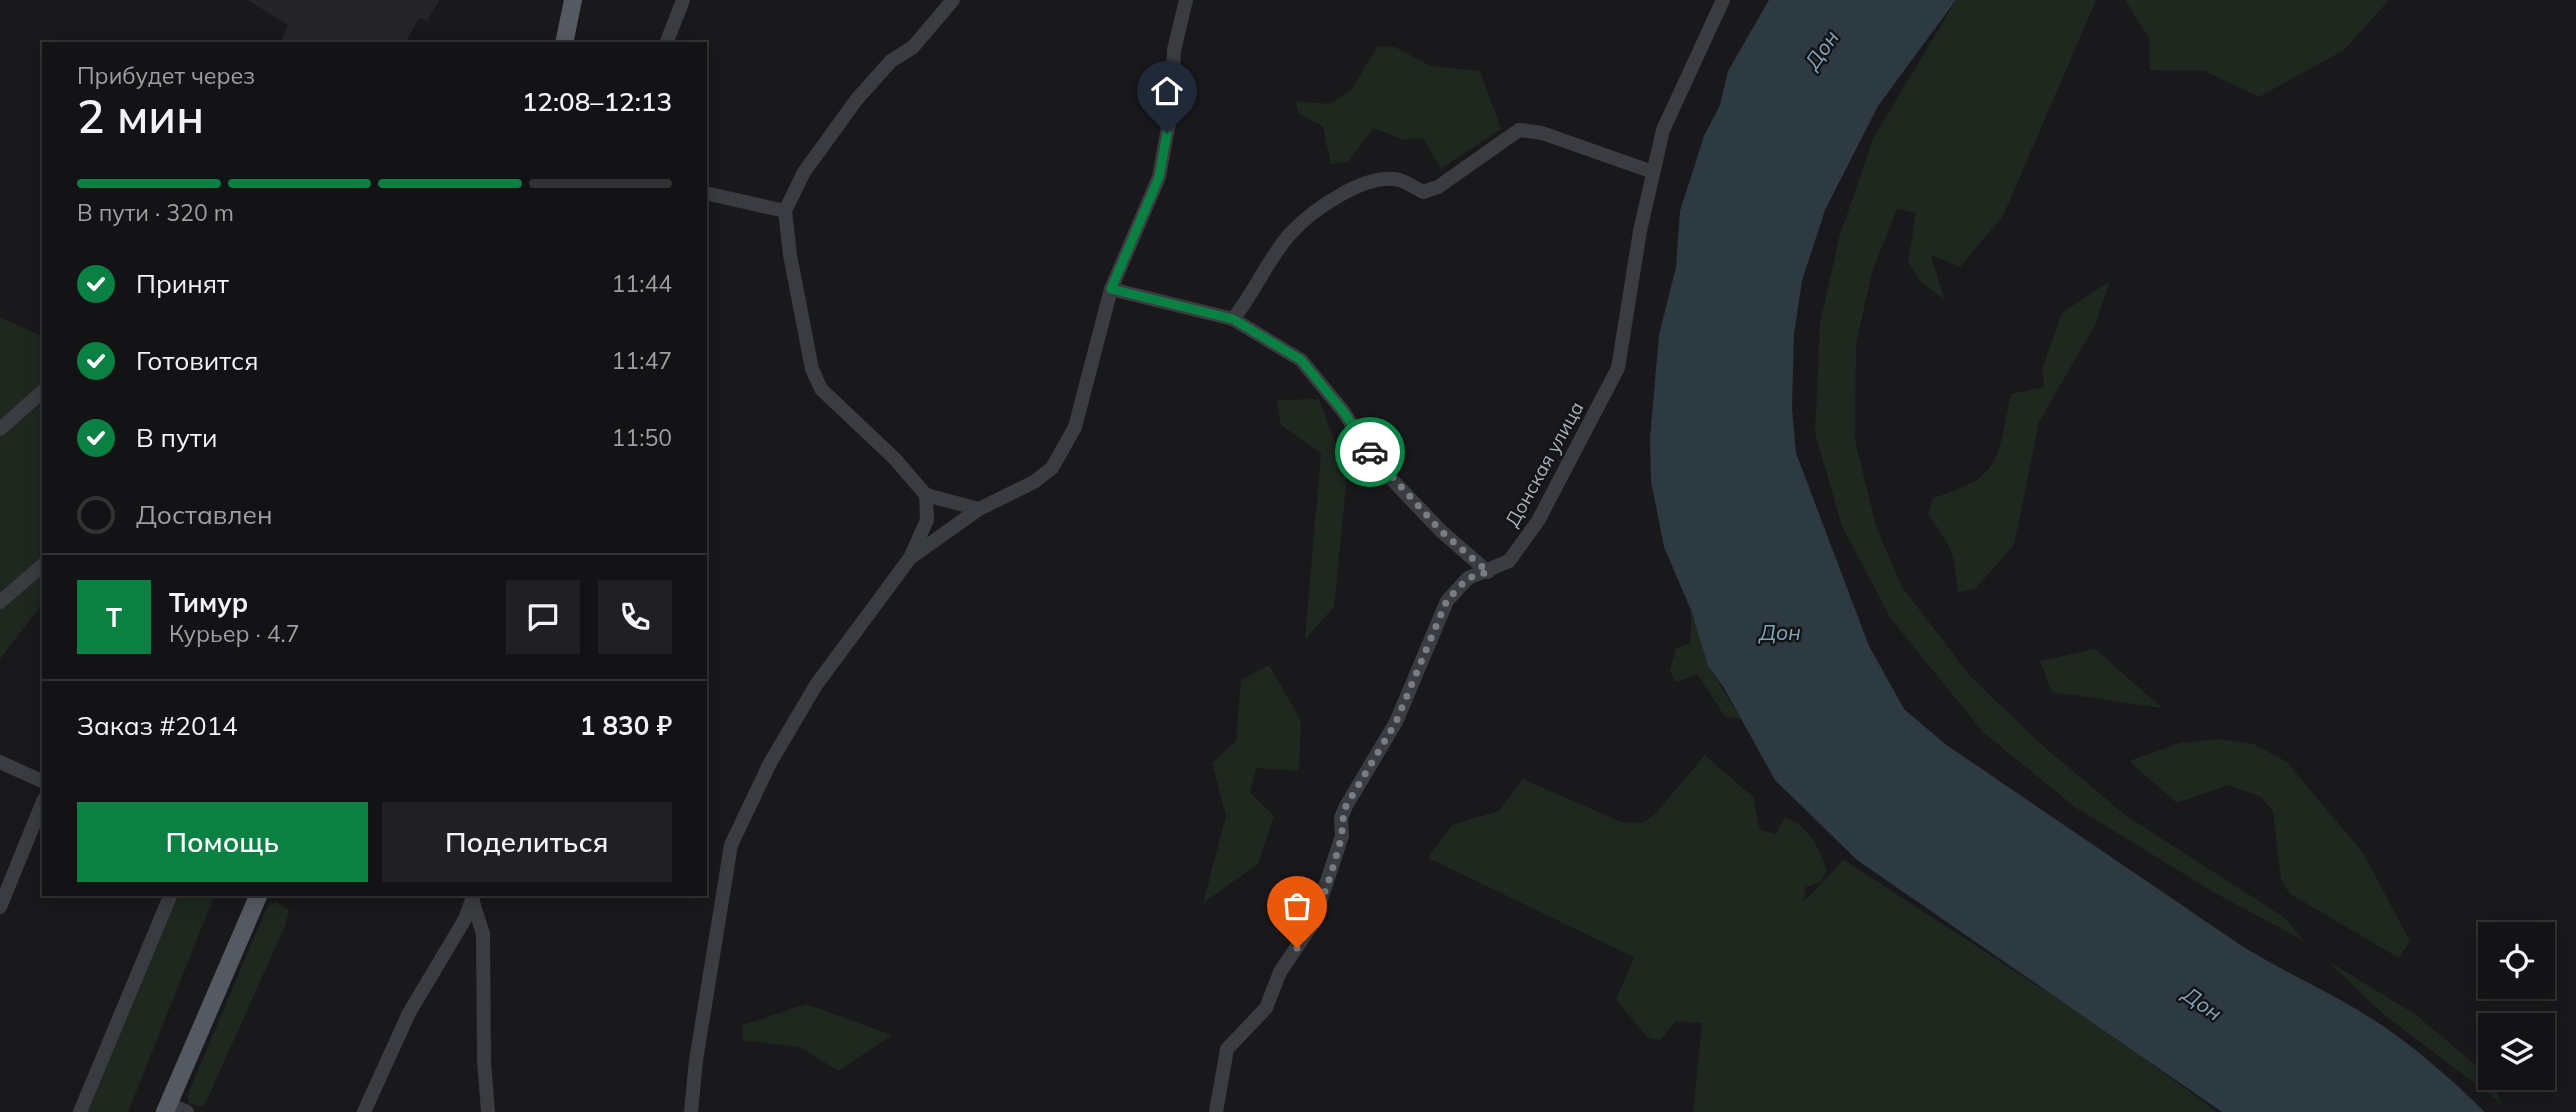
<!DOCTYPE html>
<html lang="ru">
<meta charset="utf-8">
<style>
:root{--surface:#131315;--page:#202022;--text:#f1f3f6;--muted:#9d9ea0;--line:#323234;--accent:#0b8043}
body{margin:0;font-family:Mulish,sans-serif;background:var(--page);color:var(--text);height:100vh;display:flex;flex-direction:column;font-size:26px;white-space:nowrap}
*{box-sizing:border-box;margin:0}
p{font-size:23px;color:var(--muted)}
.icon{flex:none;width:38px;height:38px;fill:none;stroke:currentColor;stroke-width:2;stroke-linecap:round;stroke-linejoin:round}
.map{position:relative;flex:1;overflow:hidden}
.details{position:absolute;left:42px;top:42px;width:665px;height:854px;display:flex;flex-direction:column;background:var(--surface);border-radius:0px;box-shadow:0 4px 18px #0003,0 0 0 2px var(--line)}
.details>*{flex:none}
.fabs{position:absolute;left:2478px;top:922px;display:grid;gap:14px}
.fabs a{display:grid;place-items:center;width:77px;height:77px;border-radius:0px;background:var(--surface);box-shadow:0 4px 18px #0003,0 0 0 2px var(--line);font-size:35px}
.pin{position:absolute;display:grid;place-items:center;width:60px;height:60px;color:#fff;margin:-72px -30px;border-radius:50% 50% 50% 0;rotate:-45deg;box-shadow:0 0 7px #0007}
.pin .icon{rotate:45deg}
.courier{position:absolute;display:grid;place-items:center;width:70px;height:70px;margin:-35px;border:5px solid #0b8043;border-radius:50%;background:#fff;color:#222;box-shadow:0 2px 9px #0007}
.head em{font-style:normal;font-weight:600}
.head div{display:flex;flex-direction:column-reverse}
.head{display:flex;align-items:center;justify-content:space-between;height:119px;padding:0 35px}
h1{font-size:46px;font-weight:600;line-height:52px}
.bar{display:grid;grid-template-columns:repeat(4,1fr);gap:10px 7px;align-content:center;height:84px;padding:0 35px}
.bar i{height:9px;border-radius:5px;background:var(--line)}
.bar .active{background:var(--accent)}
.bar p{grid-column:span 4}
.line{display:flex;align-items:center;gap:18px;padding:0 35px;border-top:2px solid var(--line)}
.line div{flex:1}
.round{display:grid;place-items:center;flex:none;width:74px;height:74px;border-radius:0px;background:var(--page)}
ol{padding:0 35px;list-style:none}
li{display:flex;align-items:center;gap:21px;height:77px}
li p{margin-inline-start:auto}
li .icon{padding:7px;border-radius:50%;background:var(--accent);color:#fff;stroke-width:4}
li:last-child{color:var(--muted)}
li i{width:38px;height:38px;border:4px solid var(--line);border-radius:50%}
.cta{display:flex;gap:14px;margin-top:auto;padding:14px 35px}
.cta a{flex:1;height:80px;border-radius:0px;background:var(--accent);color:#fff;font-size:28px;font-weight:600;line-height:80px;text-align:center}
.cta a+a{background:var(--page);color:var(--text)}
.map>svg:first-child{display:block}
.built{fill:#252529}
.green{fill:#1e281f}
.water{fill:#2d3a42}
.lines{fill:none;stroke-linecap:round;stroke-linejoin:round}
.minor{stroke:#3a3c41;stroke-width:14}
.major{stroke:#555961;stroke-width:18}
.done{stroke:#777c85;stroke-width:7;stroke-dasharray:0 12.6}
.route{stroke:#0b8043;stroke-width:9}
.labels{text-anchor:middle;stroke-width:5;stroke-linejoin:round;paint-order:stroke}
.street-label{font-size:19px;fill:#aab2bd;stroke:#141417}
.water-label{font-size:21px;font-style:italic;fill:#7fa4ba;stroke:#141417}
</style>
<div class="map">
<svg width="2576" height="1112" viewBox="0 0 2576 1112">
<rect width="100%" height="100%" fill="#19191c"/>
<path class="built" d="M 248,0 L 440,0 L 427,21 L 419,18 L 405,44 L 280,44 L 288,25 Z"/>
<g class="green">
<path d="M 1956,0 L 2096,0 L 2003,216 L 1960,267 L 1931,255 L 1944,299 L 1921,282 L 1908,262 L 1916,213 L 1897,209 L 1872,272 L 1856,344 L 1855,440 L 1876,526 L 1902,587 L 1970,676 L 2042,745 L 2125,815 L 2285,918 L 2304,941 L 2215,893 L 2075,807 L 1983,732 L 1891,619 L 1842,526 L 1815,433 L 1820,323 L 1839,238 L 1873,139 Z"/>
<path d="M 2125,0 L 2389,0 L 2344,50 L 2259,97 L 2205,71 L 2150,70 L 2149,38 Z"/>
<path d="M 1378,46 L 1395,47 L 1430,66 L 1480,71 L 1501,129 L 1441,169 L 1423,138 L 1404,140 L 1373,128 L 1348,162 L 1331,164 L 1323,126 L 1299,114 L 1295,101 L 1330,104 L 1351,90 Z"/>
<path d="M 2110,281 L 2095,325 L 2039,422 L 2014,545 L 1975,589 L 1958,592 C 1954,553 1952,546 1928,515 L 1933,498 C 2003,477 1997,459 2011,394 L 2044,387 L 2042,369 L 2062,313 Z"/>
<path d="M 0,317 L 44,337 L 44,601 L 0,659 Z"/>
<path d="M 1319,399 L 1347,476 L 1334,607 L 1305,639 L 1321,453 L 1281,425 L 1277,400 Z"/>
<path d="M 1691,610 L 1708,666 L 1741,719 L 1725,717 L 1697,674 L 1676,682 L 1670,671 L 1676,648 L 1691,643 Z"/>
<path d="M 2095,649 L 2162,708 L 2052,692 L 2040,661 Z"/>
<path d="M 1269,665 L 1301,721 L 1299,771 L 1256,768 L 1250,793 L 1274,816 L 1258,864 L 1203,903 L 1226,816 L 1212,763 L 1236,741 L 1241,680 Z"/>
<path d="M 2218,739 L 2254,744 L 2287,762 L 2363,853 L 2410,941 L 2399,958 L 2290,894 L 2281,880 L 2273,811 L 2261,797 L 2228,785 L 2177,803 L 2129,761 L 2180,743 Z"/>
<path d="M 1705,755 L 1753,797 L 1760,830 L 1776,834 L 1785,817 C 1808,824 1820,849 1827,871 L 1819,883 L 1806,887 L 1803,902 L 1844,860 L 2101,1027 L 2217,1112 L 1693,1112 L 1702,1023 L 1676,1021 L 1660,1040 L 1647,1037 L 1616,1000 L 1634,957 L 1428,858 L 1452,825 L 1499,811 L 1523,779 L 1621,822 L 1643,823 L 1656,813 Z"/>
<path d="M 178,894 L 215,894 L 128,1112 L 85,1112 Z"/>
<path d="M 276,902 L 289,910 L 285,926 L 206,1102 L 202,1106 L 189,1104 L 187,1096 L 265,912 L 268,906 Z"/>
<path d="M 2328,961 L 2416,1015 L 2490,1077 L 2502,1104 L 2382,1013 Z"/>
<path d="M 806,1004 L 892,1035 L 838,1071 L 800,1047 L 742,1040 L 743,1025 Z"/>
</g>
<path class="water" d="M 1769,0 L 1956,0 L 1878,106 L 1825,210 L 1802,281 L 1794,334 L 1792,409 L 1796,453 L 1869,646 L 1904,709 L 1945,744 L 2239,944 C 2283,972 2331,992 2374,1020 C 2414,1046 2451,1079 2485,1112 L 2222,1112 L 1857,860 L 1775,780 L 1724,688 L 1708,666 L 1691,610 L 1664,547 L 1651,481 L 1650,438 L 1659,335 L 1676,267 L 1680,211 L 1704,136 L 1720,105 L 1728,71 Z"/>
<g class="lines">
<g class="minor">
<path d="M 666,44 L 683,0"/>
<path d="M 705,193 L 785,211"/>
<path d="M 1111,289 L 1233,319 L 1301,360 L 1343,411 L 1379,466 L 1441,531 L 1488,572"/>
<path d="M 1233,319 C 1255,292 1267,260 1290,234 C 1312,210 1366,172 1399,180 C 1407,182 1415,188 1423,192 L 1438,187 L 1519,130 L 1542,133 L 1653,172"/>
<path d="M 0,429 L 44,390"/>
<path d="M 926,495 L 979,509"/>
<path d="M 911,556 L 927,520 L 926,495 L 895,459 L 821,389 L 812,369 L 790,255 L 785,211 L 804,172 L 857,99 L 891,61 L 913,47 L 953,0"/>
<path d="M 0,602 L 44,564"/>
<path d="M 0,762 L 44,782"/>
<path d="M 472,899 L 483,934 L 484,1060 L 488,1112"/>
<path d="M 0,907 L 44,799"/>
<path d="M 169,1104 L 187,1112"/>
<path d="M 80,1112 L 171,894"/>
<path d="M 364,1112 L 409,1013 L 465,919 L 474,894"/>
<path d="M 691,1112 L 696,1060 L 731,845 L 770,763 L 816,685 L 910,558 L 979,509 L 1034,482 L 1052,468 L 1075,427 L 1111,289 L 1159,177 L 1171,111 L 1174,50 L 1186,0"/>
<path d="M 1216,1112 L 1227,1049 L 1266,1008 L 1280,972 L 1313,923 L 1342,836 L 1341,818 L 1346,806 L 1396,722 L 1447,601 L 1468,578 L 1509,561 L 1538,521 L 1618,368 L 1640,231 L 1663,130 L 1723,0"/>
</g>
<g class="major">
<path d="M 564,44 L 573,0"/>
<path d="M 165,1112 L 259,894"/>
</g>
</g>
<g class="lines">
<path class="done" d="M 1297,948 C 1319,915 1331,876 1341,839 C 1343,827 1342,817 1346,806 L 1396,722 L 1447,600 L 1468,578 L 1488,572 L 1441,531 L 1370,452"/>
<path class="route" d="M 1167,133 L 1159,177 L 1111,289 L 1233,319 L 1301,360 L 1343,411 L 1370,452"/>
</g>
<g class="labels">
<g class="street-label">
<text transform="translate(1544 464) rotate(-61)" y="7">Донская улица</text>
</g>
<g class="water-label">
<text transform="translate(1822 50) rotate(-55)" y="7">Дон</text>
<text x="1780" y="640">Дон</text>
<text transform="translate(2202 1004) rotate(35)" y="7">Дон</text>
</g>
</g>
</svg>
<div class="fabs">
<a><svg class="icon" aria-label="locate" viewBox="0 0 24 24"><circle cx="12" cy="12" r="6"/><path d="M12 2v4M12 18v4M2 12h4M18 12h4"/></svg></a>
<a><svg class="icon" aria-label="layers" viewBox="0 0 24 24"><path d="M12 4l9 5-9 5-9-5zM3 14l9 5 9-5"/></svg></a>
</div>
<div class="pin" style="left:1297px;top:948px;background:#ea580c"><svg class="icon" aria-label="bag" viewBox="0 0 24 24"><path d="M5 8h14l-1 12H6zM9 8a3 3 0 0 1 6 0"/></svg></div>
<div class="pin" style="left:1167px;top:133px;background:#1f2937"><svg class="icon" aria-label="home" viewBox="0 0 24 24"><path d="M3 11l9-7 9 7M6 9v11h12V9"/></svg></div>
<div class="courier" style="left:1370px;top:452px"><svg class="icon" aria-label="car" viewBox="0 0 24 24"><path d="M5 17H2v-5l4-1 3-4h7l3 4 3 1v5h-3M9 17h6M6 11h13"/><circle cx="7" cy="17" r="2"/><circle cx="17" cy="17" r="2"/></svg></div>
<section class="details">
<div class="head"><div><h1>2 мин</h1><p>Прибудет через</p></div><em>12:08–12:13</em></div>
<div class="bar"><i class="active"></i><i class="active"></i><i class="active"></i><i></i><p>В пути · 320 m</p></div>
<ol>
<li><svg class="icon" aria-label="check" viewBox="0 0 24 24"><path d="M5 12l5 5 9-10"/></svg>Принят<p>11:44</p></li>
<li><svg class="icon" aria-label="check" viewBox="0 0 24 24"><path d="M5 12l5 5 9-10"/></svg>Готовится<p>11:47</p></li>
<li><svg class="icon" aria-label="check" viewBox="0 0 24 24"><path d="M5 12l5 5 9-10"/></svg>В пути<p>11:50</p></li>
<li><i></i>Доставлен</li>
</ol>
<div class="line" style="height:126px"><b class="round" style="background:var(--accent);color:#fff">Т</b><div><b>Тимур</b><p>Курьер · 4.7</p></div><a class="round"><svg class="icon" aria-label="chat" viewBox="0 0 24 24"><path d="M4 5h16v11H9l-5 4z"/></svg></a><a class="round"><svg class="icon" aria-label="phone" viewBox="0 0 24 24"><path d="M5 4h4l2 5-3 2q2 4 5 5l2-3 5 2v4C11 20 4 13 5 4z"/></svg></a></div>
<div class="line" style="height:91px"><div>Заказ #2014</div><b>1 830 ₽</b></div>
<div class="cta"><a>Помощь</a><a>Поделиться</a></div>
</section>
</div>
